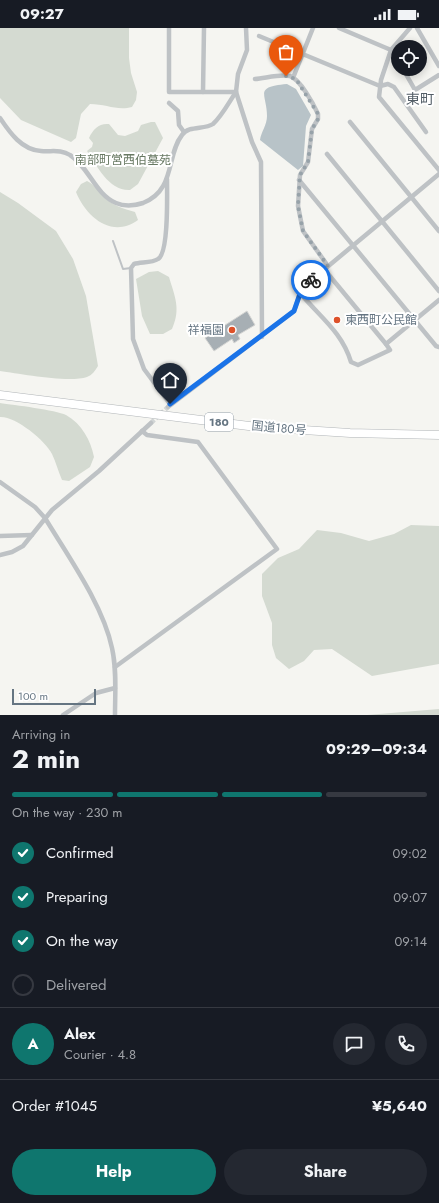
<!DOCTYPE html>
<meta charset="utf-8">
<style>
:root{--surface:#171b24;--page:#242831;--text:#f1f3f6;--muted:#9ea1a6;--line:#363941;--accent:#0f766e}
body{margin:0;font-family:Jost,"Noto Sans JP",sans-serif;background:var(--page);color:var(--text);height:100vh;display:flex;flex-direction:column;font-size:15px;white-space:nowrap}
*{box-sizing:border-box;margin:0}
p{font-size:13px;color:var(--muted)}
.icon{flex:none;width:22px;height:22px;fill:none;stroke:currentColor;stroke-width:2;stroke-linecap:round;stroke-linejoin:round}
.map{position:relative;height:687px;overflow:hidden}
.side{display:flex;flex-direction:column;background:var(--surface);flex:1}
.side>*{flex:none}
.tools{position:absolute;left:391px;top:12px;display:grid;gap:8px}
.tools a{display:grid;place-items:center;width:36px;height:36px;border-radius:50%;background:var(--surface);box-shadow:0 2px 10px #0003;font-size:20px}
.scale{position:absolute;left:12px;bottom:10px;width:84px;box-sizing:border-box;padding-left:4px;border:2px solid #657582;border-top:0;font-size:11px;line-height:14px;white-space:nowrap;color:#657582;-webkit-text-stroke:3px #fff;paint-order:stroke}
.pin{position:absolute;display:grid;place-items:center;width:34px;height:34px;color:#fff;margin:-41px -17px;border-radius:50% 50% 50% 0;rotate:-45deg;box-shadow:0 0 4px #0007}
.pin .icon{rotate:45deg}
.courier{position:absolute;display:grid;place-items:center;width:40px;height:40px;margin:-20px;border:3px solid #1a73e8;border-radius:50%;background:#fff;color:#222;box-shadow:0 1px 5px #0007}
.summary em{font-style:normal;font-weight:700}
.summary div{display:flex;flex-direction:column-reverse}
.summary{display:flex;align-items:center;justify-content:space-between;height:68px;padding:0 12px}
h1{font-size:26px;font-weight:700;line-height:30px}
.bar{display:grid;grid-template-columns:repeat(4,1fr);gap:6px 4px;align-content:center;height:48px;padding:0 12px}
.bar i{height:5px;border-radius:3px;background:var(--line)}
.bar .on{background:var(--accent)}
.bar p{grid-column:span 4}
.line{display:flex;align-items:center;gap:10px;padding:0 12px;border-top:1px solid var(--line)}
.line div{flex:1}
.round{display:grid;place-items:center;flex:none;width:42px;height:42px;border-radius:21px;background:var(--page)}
ol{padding:0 12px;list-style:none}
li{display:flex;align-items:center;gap:12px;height:44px}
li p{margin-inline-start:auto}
li .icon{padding:4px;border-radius:50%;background:var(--accent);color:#fff;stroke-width:4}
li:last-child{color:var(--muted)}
li i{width:22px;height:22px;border:2px solid var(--line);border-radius:50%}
.cta{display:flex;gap:8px;margin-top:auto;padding:8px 12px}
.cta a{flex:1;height:46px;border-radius:24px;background:var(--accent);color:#fff;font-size:16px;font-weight:700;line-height:46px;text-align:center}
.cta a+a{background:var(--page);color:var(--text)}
.status{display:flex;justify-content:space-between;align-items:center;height:28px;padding:0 20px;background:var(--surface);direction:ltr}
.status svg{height:11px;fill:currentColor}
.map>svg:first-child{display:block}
.green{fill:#d4dad1}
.water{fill:#b8c3c8}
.building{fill:#a7afb4;stroke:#d6d6d4}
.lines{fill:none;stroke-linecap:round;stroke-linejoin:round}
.street-tunnel{stroke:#d1d5d5;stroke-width:4.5;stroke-dasharray:4.5 2;stroke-linecap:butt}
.highway-casing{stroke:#b1b5b8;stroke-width:9}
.lane{stroke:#bec2c5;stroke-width:2}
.street{stroke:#bec2c5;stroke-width:4.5}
.highway{stroke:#fff;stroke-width:8}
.done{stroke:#97a2a9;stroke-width:4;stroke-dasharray:0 7.2}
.route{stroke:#1a73e8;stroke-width:5}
.poi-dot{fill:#dd5129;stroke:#fff;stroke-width:1.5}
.labels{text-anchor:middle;stroke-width:4;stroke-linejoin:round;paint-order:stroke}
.shield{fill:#fff;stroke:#939ea8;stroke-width:1}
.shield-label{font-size:11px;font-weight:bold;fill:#657582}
.park-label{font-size:12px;fill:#687963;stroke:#fff}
.poi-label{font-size:12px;fill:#657582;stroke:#fff;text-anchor:start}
.street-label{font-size:12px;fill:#657582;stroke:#fff}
.quarter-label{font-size:14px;fill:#535e67;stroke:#fff}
</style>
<div class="status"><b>09:27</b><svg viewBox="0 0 49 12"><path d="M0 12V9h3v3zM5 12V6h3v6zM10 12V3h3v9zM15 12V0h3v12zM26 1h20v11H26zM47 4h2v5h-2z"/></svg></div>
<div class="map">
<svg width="439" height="687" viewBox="0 0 439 687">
<rect width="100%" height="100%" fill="#f5f5f1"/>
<g class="green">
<path d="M 0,0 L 129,0 L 129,30 L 131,45 L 137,64 L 136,72 L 132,79 C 117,83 106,76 90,76 L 81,86 L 76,110 L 71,114 L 21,92 L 0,70 Z"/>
<path d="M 151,94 L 155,94 L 163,110 L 138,156 L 130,162 C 109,163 97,138 87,123 L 92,119 L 93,115 L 89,110 C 93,101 99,95 109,96 L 118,107 L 125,108 L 138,103 L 141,97 Z"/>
<path d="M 87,153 C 95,157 97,162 103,168 C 111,177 124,181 135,184 L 138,192 C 112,211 86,189 76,164 L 81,156 Z"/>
<path d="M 0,164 L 18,175 L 56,203 L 73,231 L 86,268 L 98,338 C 95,343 92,347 87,349 C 69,355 21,346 0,343 Z"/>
<path d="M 158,243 L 169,249 C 175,269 181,281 172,301 L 163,306 L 150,306 L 142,288 L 136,251 L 149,244 Z"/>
<path d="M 0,375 C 14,377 56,382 66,387 C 82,396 91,413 94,429 L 90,439 L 69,453 L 62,452 C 58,443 56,434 52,426 C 45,412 15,388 0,389 Z"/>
<path d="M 411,497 L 439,498 L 439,636 L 372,648 L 332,621 L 314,622 L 304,633 L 289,641 L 276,630 L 272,617 L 272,595 L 262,568 L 262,546 L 278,530 L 299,521 L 317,502 L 341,505 L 369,513 L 394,506 Z"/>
<path d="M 439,681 L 439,687 L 367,687 Z"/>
</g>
<path class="water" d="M 287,56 L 296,61 L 311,87 L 306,98 L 303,138 L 298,142 L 260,112 C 261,104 267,97 267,88 C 267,66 253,59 287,56 Z"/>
<path class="building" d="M 247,283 L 255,297 L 238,307 L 240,311 L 234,315 L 232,311 L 214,323 L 205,310 Z"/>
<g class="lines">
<path class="street-tunnel" d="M 151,395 L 168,379"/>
<g class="highway-casing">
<path id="highway" d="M 0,367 L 257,399 L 350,405 L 439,407"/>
</g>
<path class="lane" d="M 113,213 L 123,241 L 131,240"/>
<g class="street">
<path d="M 169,0 L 169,64 L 236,64"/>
<path d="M 246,0 L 247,22 L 238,46 L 236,64 L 252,114 L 261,134 L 262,309"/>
<path d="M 339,0 L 391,22 L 398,34"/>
<path d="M 410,0 L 391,22 L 381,52 L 379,69 L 439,142"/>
<path d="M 417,0 L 439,38"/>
<path d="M 259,8 L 380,58 L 388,56 L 394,59 L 426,104"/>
<path d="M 403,41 L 415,62 L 439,47"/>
<path d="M 293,50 L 313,0"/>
<path d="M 255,51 C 266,50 280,46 290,48 C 300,51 314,77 318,86 L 318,91 L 312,101 L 308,134 L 300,147 L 298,178 L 303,203 L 328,238"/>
<path d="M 203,64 L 204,0"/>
<path d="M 169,75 L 178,83 L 179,97 L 184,104"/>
<path d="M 0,90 C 10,105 22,122 41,123 C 51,124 61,121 70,127 C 89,139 95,166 116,175 C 125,179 134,178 143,175 C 176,162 166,127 182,107 C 189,97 204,102 213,96 C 222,88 229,74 236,64"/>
<path d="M 350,94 L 439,203"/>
<path d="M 327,126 L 439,263"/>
<path d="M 167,151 C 167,164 169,225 158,231 C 152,235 141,234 134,236 L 131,240 L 133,311 L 144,341 L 170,376"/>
<path d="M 299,152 L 436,318 L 439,319"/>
<path d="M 324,241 L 386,316"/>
<path d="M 301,266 C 320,289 342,304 351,334 L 358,337 L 390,322 L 386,316 L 439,272"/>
<path d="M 168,379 L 294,283 L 302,260 L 439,146"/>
<path d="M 0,454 L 35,479 L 45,490 C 68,528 103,577 112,620 C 117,642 115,665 115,687"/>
<path d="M 0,508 L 32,507"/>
<path d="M 0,527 L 12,524 L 23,518 L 52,482 L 99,443 L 151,395"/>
<path d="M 115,639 L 277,521 L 198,414 L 147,407 L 142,403"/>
<path d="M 63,687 L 96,665 L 115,660"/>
</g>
<use href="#highway" class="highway"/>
</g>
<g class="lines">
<path class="done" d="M 286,48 L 296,51 L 318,86 L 318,91 L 312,101 L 308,134 L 300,147 L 298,178 L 303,203 L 328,238 L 311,252"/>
<path class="route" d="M 170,376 L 294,283 L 302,260 L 311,252"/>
</g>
<g class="poi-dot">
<circle cx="337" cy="292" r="4"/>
<circle cx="232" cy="302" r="4"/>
</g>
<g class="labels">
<rect class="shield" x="205" y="385" width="28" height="18" rx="3"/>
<g class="shield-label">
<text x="219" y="398">180</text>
</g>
<g class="park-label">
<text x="123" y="136">南部町営西伯墓苑</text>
</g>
<g class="poi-label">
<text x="345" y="296">東西町公民館</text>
<text x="224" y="306" text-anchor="end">祥福園</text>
</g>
<g class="street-label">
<text transform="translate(279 400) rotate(5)" y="4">国道180号</text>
</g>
<g class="quarter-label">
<text x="420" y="76">東町</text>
</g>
</g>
</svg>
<div class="tools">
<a><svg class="icon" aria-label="locate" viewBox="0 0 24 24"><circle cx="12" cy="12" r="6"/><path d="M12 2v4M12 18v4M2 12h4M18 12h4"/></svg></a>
</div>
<div class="scale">100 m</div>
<div class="pin" style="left:286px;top:48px;background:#ea580c"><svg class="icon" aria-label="bag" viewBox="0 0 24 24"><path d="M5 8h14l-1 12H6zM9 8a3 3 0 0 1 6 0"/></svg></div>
<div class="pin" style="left:170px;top:376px;background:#1f2937"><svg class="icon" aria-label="home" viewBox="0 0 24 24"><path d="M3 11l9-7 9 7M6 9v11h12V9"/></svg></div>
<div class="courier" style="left:311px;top:252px"><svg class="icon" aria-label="bike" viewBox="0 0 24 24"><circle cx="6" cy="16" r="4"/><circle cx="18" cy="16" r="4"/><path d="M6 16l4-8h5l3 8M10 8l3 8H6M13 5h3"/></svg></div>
</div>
<section class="side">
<div class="summary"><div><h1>2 min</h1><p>Arriving in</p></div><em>09:29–09:34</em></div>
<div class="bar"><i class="on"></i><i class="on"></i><i class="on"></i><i></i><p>On the way · 230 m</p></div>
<ol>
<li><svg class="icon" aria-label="check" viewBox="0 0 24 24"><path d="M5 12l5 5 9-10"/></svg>Confirmed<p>09:02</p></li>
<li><svg class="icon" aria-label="check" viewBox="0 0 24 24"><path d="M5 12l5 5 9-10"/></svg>Preparing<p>09:07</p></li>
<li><svg class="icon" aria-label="check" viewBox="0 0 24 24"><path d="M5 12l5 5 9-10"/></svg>On the way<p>09:14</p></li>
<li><i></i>Delivered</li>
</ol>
<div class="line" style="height:72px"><b class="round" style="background:var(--accent);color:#fff">A</b><div><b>Alex</b><p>Courier · 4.8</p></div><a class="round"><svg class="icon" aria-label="chat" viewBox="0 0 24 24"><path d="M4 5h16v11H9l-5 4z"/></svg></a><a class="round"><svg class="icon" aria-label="phone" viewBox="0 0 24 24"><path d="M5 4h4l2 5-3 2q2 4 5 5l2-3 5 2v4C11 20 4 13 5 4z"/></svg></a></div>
<div class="line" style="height:52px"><div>Order #1045</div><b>¥5,640</b></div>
<div class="cta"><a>Help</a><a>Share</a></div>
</section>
